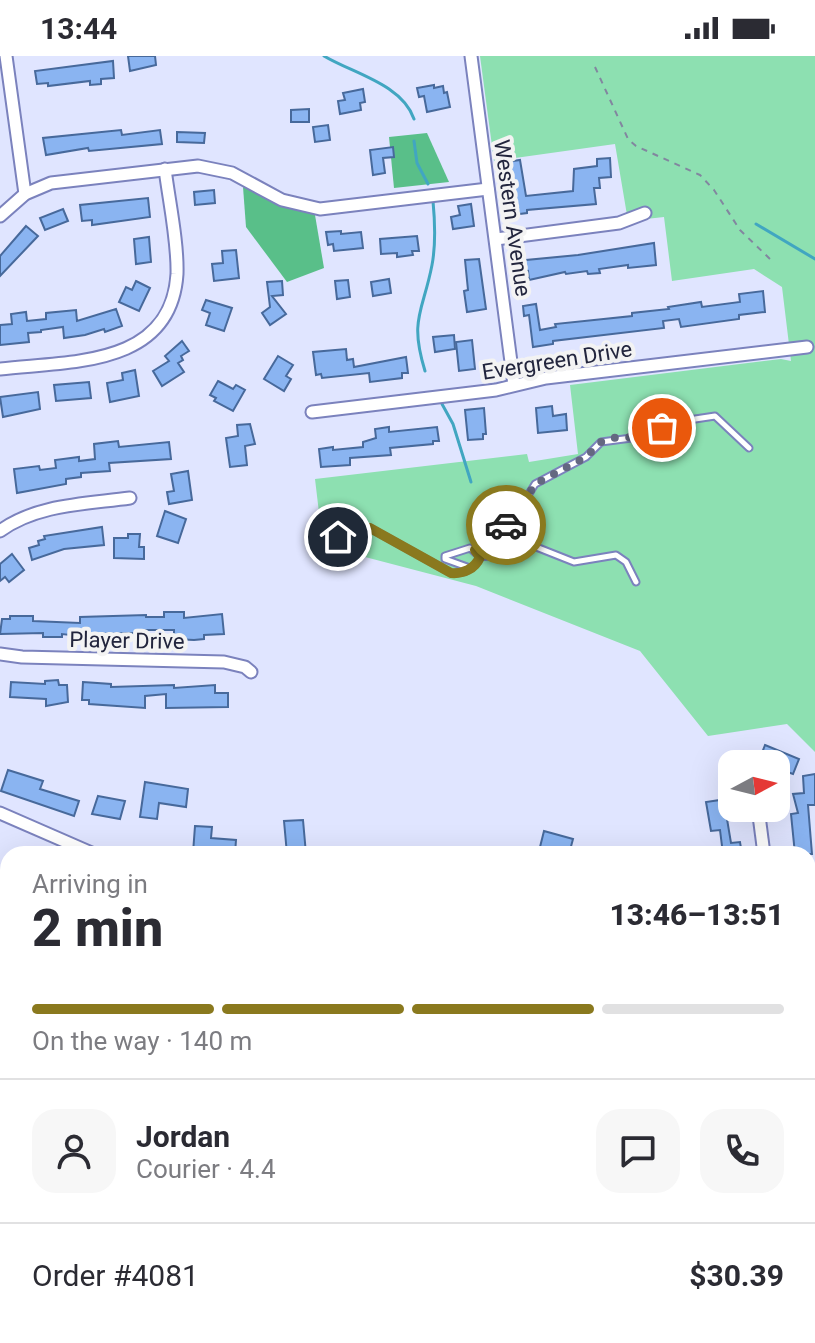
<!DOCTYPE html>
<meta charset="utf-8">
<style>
:root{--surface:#fff;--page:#f7f7f7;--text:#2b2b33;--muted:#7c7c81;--line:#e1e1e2;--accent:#8a791e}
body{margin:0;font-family:Roboto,sans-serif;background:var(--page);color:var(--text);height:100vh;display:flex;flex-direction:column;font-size:30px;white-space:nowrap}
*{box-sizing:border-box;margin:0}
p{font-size:26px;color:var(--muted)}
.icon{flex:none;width:44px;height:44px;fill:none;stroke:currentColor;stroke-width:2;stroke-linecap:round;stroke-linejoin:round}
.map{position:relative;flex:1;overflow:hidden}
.panel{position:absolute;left:0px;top:790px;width:816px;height:498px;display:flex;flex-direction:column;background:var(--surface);border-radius:24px 24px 0 0;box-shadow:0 8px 32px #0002}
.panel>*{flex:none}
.needle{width:52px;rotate:83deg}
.fabs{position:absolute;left:718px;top:694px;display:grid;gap:16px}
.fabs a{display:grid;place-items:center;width:72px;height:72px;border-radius:16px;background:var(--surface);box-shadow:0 8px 32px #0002;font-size:40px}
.pin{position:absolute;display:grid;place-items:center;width:68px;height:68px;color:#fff;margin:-34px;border:4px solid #fff;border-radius:50%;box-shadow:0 2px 8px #0007}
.courier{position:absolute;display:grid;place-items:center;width:80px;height:80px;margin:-40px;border:6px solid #8a791e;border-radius:50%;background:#fff;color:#222;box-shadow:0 2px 10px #0007}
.summary em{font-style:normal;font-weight:800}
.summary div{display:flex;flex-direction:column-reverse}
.summary{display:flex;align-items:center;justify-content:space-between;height:136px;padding:0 32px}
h1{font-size:52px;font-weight:800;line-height:60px}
.bar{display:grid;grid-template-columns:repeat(4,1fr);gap:12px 8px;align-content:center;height:96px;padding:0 32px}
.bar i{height:10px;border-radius:6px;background:var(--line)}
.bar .on{background:var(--accent)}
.bar p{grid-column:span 4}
.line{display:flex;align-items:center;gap:20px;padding:0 32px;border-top:2px solid var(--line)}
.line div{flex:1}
.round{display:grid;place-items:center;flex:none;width:84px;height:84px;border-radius:24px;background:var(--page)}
.status{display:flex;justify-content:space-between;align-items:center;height:56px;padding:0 40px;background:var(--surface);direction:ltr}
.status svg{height:22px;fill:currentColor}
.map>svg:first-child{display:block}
.green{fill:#8de0b1}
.forest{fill:#59bf89}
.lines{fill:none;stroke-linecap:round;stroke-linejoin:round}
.stream{stroke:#41a6c1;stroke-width:3}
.building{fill:#8ab4f1;stroke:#47699b;stroke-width:2}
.service-casing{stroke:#7b82bd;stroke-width:9}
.minor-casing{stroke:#7b82bd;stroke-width:15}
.path{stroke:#82869f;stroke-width:2;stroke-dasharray:6 6;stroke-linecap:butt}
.service{stroke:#fff;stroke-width:5}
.minor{stroke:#fff;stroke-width:11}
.done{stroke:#646881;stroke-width:8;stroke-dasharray:0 14.4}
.route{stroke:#8a791e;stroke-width:10}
.labels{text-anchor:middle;stroke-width:8;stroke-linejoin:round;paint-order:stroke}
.street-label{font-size:22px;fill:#22253d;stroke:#f3f3f3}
</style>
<div class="status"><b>13:44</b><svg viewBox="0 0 49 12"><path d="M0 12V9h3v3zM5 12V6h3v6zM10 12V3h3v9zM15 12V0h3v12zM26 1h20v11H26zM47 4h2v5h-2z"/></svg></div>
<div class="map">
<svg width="815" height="1287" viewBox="0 0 815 1287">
<rect width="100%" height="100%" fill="#e0e5ff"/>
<g class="green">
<path d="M 480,0 L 815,0 L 815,696 L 787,668 L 708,680 L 640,595 L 476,530 L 323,490 L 315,423 L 527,398 L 529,406 L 578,398 L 570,329 L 781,303 L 791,305 L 782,231 L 754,213 L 672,225 L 664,161 L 628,165 L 615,88 L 494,105 Z"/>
<path d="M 815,921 L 815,1231 L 808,1234 L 808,922 Z"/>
<path d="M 0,1153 L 8,1188 L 8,1280 L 43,1280 L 45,1285 L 60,1280 L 494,1280 L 479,1287 L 0,1287 Z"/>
</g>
<g class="forest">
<path d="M 427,77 L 449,126 L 394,132 L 389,81 Z"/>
<path d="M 243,131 L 315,159 L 324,212 L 287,226 L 246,171 Z"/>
</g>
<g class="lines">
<g class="stream">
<path d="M 324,0 C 352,17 402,28 414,63"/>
<path d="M 414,85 L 417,107 L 428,128"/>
<path d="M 756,168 L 815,203"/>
<path d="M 425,315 C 409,263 423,256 432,209 C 436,188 435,166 433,145"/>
<path d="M 442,348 L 453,368 L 471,426"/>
<path d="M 808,1055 L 815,1049"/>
<path d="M 808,1116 L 815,1119"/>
<path d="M 808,1180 L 815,1179"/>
<path d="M 0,1256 L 8,1258"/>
</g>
</g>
<g class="building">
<path d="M 128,0 L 155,0 L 156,9 L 130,15 Z"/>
<path d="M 113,5 L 114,22 L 101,23 L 101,28 L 90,29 L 90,25 L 48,30 L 48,27 L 37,28 L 35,15 Z"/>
<path d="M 434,29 L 434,32 L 443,30 L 444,37 L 447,36 L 450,51 L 427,56 L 424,40 L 419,41 L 417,32 Z"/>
<path d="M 363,33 L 365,46 L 360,47 L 361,54 L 340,58 L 338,45 L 345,44 L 343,37 Z"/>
<path d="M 309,53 L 309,66 L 291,66 L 291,54 Z"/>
<path d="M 328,69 L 330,84 L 315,86 L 313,71 Z"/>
<path d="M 121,74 L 122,79 L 160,74 L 162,88 L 89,95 L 88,92 L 46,99 L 43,82 Z"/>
<path d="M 177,76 L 205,77 L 204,87 L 177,86 Z"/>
<path d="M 393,91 L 394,101 L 383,102 L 385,117 L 373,119 L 370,94 Z"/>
<path d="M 610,102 L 611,121 L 599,122 L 600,132 L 594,132 L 596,148 L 527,154 L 527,157 L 512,159 L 510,147 L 506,147 L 505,139 L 512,138 L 507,106 L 520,104 L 526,140 L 573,135 L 574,113 L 597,110 L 597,103 Z"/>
<path d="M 214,134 L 215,147 L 195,149 L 194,136 Z"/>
<path d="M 148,142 L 150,161 L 92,169 L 92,164 L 82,165 L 80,149 Z"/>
<path d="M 471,148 L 474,170 L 453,173 L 451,161 L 460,159 L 458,150 Z"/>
<path d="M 63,153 L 68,165 L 45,174 L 40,162 Z"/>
<path d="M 26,170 L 38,180 L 0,220 L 0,200 Z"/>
<path d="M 341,175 L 341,178 L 361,176 L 363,192 L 334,195 L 333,188 L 328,189 L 326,176 Z"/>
<path d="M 417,180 L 419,195 L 412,195 L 413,199 L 397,201 L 397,197 L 381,198 L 380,183 Z"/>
<path d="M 149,181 L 151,206 L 136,208 L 134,183 Z"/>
<path d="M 654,187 L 656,209 L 628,212 L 628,209 L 599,213 L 600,217 L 588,218 L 587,215 L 566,218 L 565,216 L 529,224 L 528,215 L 517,217 L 516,205 L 578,199 Z"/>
<path d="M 236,194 L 239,222 L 214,225 L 212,208 L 223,207 L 222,195 Z"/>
<path d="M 479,203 L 486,253 L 467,256 L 464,235 L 468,234 L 465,204 Z"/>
<path d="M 389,223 L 391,237 L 373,240 L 371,226 Z"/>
<path d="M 348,224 L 350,241 L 337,243 L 335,225 Z"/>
<path d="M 136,225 L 150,232 L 139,255 L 119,246 L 126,231 L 132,234 Z"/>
<path d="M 282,225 L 283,239 L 272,240 L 286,258 L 270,269 L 262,257 L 270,251 L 267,226 Z"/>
<path d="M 763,235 L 765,256 L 739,259 L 739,263 L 681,271 L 679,263 L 663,265 L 664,272 L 553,285 L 553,288 L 533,291 L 529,259 L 524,260 L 523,250 L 536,248 L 540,274 L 556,271 L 555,268 L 632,260 L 632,257 L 669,253 L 668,251 L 701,246 L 702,251 L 740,246 L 739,238 Z"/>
<path d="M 206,244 L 232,252 L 224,275 L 206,269 L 210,257 L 202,254 Z"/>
<path d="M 116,253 L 122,270 L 105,276 L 104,273 L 85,279 L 64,282 L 63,271 L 41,274 L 41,276 L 28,277 L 29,286 L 0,289 L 0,269 L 12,268 L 11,258 L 26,256 L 27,265 L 46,263 L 46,257 L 76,254 L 77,265 Z"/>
<path d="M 454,279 L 455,293 L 435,296 L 433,281 Z"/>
<path d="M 472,284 L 475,313 L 459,315 L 456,286 Z"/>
<path d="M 182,285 L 189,295 L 181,300 L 183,304 L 178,307 L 184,316 L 162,330 L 153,315 L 169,305 L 165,300 Z"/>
<path d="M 346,293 L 347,304 L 353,303 L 354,311 L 406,301 L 408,317 L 402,317 L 402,322 L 370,326 L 369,317 L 322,322 L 321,318 L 316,319 L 313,296 Z"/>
<path d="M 278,300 L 293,309 L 286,320 L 291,323 L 284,335 L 264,323 Z"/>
<path d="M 135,314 L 139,340 L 110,346 L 107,327 L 123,324 L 122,317 Z"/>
<path d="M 218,325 L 233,333 L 236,329 L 245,334 L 233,355 L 214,345 L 216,342 L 210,339 Z"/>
<path d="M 89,326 L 91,342 L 56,345 L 54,329 Z"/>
<path d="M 38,336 L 40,353 L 3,361 L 0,341 Z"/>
<path d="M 552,350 L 553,360 L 566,358 L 567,374 L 538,377 L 536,352 Z"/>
<path d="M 484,352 L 486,378 L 483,378 L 483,383 L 468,384 L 465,354 Z"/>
<path d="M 250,368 L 255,388 L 245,390 L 247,409 L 230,411 L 226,382 L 238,380 L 237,369 Z"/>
<path d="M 389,371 L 389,376 L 437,371 L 439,385 L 433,385 L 433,388 L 390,392 L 391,399 L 350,402 L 350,409 L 321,411 L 319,393 L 333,391 L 333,394 L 363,391 L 363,386 L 376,382 L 375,373 Z"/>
<path d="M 118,385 L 119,391 L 169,386 L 171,403 L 109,407 L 110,415 L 81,417 L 81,421 L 66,423 L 66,428 L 17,437 L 14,413 L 39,410 L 40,414 L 56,412 L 55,404 L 79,401 L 79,405 L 95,403 L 94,388 Z"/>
<path d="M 188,415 L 192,444 L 169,448 L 167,436 L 174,435 L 171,418 Z"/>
<path d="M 165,455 L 186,463 L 178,487 L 157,480 Z"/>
<path d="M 102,471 L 104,489 L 64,493 L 32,504 L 29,492 L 39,489 L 38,485 L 45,483 L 44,480 Z"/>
<path d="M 128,478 L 140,478 L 139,491 L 144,491 L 144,503 L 114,502 L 114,482 L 128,482 Z"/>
<path d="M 12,498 L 24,514 L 9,526 L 5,521 L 0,525 L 0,508 Z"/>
<path d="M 164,556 L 184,556 L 184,562 L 222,558 L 224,578 L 204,579 L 204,583 L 194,584 L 174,583 L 174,574 L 146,574 L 146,581 L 133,581 L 133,577 L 88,578 L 88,581 L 62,578 L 62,581 L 43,581 L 43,577 L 0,578 L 2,563 L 10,563 L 10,560 L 33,560 L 33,565 L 80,567 L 80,561 L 146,559 L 146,561 L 164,561 Z"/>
<path d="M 58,624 L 59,629 L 67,629 L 68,646 L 46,650 L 46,643 L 10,641 L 11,626 L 45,628 L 45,625 Z"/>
<path d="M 83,626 L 111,628 L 111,631 L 174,629 L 174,632 L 215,629 L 215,637 L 228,637 L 228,651 L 166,652 L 166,638 L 145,640 L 145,652 L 89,648 L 89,644 L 82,644 Z"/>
<path d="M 765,689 L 799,703 L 793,718 L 776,712 L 776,708 L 759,705 Z"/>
<path d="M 8,714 L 43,725 L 40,733 L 79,745 L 74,760 L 1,735 Z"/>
<path d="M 815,718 L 815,749 L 808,749 L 812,798 L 795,798 L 791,758 L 798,757 L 793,738 L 804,737 L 803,720 Z"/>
<path d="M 145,726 L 188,733 L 186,751 L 159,747 L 157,763 L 140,761 Z"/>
<path d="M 98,740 L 125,745 L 120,763 L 92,758 Z"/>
<path d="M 720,744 L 721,752 L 725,751 L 731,787 L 740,786 L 742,798 L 723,798 L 720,774 L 711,775 L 706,746 Z"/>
<path d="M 303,764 L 306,798 L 287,798 L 284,765 Z"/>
<path d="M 195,770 L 212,771 L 211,782 L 236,784 L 235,798 L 193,797 Z"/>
<path d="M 544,775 L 573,783 L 569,798 L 540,791 Z"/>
</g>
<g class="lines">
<g class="service-casing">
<g id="service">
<path d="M 335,479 C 348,483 357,471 370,472 L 451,517 C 463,518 475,513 480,501 L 488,500 L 509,487 L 521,485 L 574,506 L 616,499 L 626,506 L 636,526"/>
<path d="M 475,494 L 516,459 L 535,428 L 586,401 L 601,386 L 639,381 L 682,365 L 715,360 L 749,392"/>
<path d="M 470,512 L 445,503 L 445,500 L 470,492 L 480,501"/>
</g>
</g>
<g class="minor-casing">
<g id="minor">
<path d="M 6,0 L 25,138"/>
<path d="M 471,0 L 514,329"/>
<path d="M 0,160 L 25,138 L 51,127 L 198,110 L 232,117 L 282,144 L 320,153 L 488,133"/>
<path d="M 496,183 L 619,167 L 645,157"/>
<path d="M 0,313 C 68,305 171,312 177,218 C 178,186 169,145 165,113"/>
<path d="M 312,356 L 496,334 L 546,322 L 807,291"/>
<path d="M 0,475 C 37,448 87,448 130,442"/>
<path d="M 0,598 L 22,601 L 224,606 L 245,611 L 251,616"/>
<path d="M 758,752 L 764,798"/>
<path d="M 0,757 L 94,798"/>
<path d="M 0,1082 L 8,1086"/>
<path d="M 610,1280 L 619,1287"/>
</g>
</g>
<g class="path">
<path d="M 595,11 L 628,83 L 636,90 L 700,119 L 714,134 L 740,174 L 770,203"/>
<path d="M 808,929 L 815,928"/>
<path d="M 1,1203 L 8,1219"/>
<path d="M 20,1286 L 21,1280"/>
<path d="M 309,1287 L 316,1280"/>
</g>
<use href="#service" class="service"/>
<use href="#minor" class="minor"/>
</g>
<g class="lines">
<path class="done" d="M 506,469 L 516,459 L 535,428 L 586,401 L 601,386 L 611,382 L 639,381 L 662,372"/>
<path class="route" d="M 338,481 C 350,481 359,471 370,472 L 451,517 C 463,518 475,513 480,501 L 475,494 L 506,469"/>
</g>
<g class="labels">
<g class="street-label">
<text transform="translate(513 162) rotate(82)" y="8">Western Avenue</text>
<text transform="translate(557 304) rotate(-9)" y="8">Evergreen Drive</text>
<text transform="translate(127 584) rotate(1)" y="8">Player Drive</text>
</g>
</g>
</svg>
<div class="fabs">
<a><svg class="needle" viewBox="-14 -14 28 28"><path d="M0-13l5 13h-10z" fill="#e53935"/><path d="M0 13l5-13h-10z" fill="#7c7c81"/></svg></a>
</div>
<div class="pin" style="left:662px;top:372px;background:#ea580c"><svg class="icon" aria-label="bag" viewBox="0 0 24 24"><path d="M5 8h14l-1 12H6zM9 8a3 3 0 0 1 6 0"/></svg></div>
<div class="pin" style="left:338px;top:481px;background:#1f2937"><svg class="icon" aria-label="home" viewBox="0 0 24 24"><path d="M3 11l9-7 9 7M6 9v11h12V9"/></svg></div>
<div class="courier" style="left:506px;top:469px"><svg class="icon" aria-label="car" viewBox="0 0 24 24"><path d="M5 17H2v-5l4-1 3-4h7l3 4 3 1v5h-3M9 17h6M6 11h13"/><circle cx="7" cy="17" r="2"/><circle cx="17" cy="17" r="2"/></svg></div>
<section class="panel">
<div class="summary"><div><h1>2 min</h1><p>Arriving in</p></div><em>13:46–13:51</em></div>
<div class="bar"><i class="on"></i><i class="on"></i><i class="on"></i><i></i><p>On the way · 140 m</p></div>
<div class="line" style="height:144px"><a class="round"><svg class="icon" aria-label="person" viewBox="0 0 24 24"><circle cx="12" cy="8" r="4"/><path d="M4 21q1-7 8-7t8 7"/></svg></a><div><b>Jordan</b><p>Courier · 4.4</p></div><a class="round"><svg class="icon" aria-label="chat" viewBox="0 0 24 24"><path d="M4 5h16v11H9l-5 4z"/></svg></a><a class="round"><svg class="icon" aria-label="phone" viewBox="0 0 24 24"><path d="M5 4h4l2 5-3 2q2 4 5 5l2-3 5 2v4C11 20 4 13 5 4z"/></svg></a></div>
<div class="line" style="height:104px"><div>Order #4081</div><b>$30.39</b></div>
</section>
</div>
